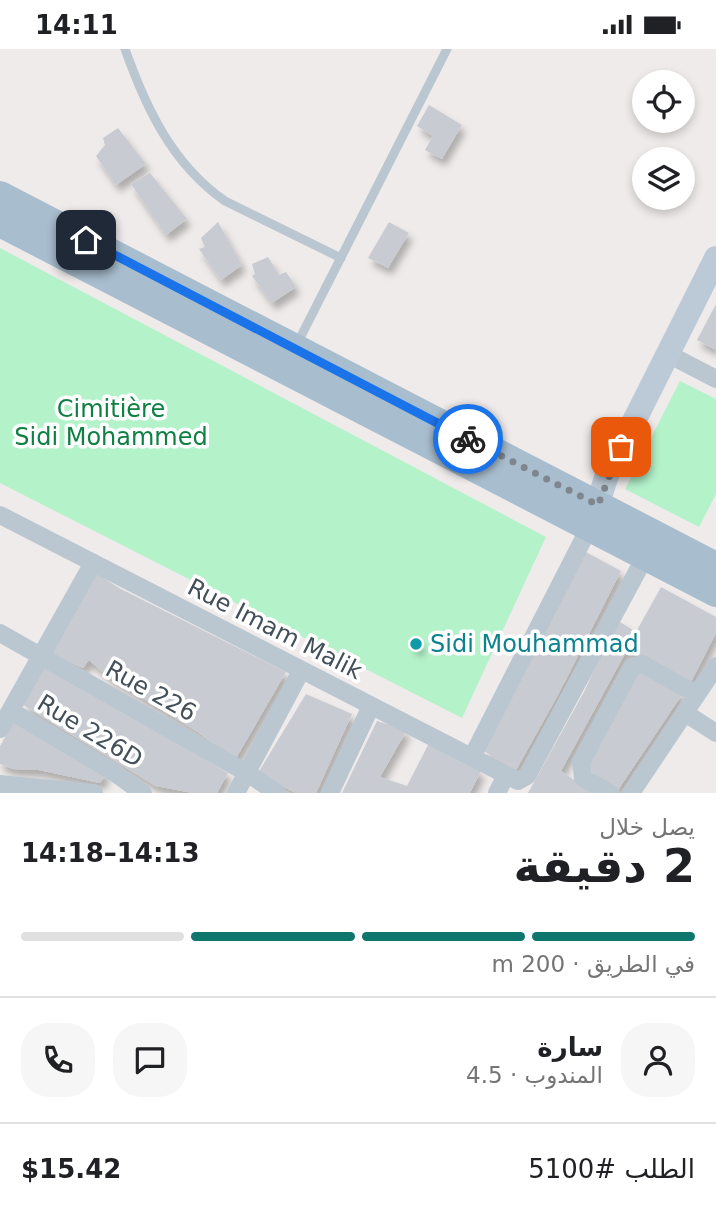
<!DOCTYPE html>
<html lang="ar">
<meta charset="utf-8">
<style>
:root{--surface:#fff;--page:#f6f6f6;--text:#202124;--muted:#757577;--line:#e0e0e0;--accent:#0f766e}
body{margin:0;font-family:"DejaVu Sans","Noto Naskh Arabic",sans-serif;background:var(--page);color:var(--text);direction:rtl;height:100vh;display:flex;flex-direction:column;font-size:26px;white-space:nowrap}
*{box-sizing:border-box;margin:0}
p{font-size:23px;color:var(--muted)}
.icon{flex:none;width:38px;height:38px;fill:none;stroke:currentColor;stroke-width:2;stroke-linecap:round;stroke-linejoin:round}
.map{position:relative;height:744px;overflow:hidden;direction:ltr}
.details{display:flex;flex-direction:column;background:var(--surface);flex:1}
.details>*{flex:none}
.tools{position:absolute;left:632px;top:21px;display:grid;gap:14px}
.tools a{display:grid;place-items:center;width:63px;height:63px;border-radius:50%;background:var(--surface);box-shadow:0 4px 10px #0003;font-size:35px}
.pin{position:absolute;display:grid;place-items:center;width:60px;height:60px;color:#fff;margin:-30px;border-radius:14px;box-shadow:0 4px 10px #0006}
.courier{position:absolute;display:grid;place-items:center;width:70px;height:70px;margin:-35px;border:5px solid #1a73e8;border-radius:50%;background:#fff;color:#222;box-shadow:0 2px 9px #0007}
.head em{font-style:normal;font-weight:600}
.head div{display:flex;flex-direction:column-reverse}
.head{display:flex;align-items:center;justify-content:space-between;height:119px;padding:0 21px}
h1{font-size:46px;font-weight:600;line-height:52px}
.bar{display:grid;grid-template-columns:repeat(4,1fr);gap:10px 7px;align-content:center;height:84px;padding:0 21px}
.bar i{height:9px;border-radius:5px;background:var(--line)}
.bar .on{background:var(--accent)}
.bar p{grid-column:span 4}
.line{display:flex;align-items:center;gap:18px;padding:0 21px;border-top:2px solid var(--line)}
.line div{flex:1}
.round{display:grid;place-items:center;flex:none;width:74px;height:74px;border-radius:28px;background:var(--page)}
.status{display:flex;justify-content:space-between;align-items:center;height:49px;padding:0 35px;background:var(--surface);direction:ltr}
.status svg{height:19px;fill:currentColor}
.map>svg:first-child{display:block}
.green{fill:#b4f2ca}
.building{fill:#c8cbd1;filter:url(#shadow)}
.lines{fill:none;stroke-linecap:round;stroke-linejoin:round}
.service{stroke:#bbc7d0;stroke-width:9}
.minor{stroke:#bbc7d0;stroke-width:18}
.secondary{stroke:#bccad7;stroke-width:24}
.primary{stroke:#a8bdce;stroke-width:28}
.done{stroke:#7f868d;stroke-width:7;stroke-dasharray:0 12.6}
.route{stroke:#1a73e8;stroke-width:9}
.culture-dot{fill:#0f9aa8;stroke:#fff;stroke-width:2.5}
.labels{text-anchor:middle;stroke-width:7;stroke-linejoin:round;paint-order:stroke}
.park-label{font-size:24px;fill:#0f8043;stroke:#fff}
.street-label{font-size:24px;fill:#43505a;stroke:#fff}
.culture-label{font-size:24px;fill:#0d838f;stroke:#fff;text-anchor:start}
</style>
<div class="status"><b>14:11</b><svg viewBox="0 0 49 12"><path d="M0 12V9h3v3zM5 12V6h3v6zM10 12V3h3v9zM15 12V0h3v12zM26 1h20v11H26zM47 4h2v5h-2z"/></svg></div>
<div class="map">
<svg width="716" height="744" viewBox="0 0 716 744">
<defs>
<filter id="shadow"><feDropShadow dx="4" dy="7" stdDeviation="3.5" flood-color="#0004"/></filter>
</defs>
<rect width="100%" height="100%" fill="#efebeb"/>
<g class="green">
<path d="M 0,199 L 546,488 L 462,669 L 0,434 Z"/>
<path d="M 680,332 L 716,350 L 716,445 L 699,478 L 625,440 Z"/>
</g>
<g class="building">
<path d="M 429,56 L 462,76 L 442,110 L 425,101 L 433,87 L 417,77 Z"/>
<path d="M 118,79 L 146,115 L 116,136 L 96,107 L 105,96 L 103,89 Z"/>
<path d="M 150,124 L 187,170 L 166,186 L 131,135 Z"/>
<path d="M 218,173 L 242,216 L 221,231 L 199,200 L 205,198 L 201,189 Z"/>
<path d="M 389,173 L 409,184 L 388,219 L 368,209 Z"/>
<path d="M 268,208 L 279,226 L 286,223 L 296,238 L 272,254 L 252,227 L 255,225 L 252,215 Z"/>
<path d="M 716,255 L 716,301 L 697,291 Z"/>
<path d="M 586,503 L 621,522 L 559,644 L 515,723 L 484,702 Z"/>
<path d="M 96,524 L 119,539 L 286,623 L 235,711 L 198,683 L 111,630 L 89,611 L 83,619 L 51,604 Z"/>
<path d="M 661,538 L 716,568 L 716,584 L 691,633 L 658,619 L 627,601 L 561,722 L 593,744 L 528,744 L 585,641 L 617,571 L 636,583 Z"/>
<path d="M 415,589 L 422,594 L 418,601 L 410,596 Z"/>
<path d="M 43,613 L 228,724 L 217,744 L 193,744 L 156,737 L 23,656 Z"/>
<path d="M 638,617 L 683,644 L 618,741 L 586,719 Z"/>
<path d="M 306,645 L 352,665 L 316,744 L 296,744 L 258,724 Z"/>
<path d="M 15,670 L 107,724 L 100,734 L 39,721 L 13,720 L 0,715 L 0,697 Z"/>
<path d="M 377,672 L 407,681 L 380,728 L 407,737 L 429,694 L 481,722 L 470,744 L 342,744 Z"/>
</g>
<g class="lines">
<g class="service">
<path d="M 125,0 C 146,59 172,115 225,152 L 341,209"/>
<path d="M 297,295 L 447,0"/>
</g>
<g class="minor">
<path d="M 668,305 L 716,330"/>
<path d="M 0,466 L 518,732 L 527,727 L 645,508"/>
<path d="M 0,584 L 247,724 L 277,744"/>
<path d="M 11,662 L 112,722 L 143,744"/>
<path d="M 685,664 L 716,684"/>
<path d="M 0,680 L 93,514"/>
<path d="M 472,708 L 589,479"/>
<path d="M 0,735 L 94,744"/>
<path d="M 236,744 L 301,622"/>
<path d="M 330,744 L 371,657"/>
<path d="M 497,744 L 506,726"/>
<path d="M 610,744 L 583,729 L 581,713 L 632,618 L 642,615 L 696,645"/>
<path d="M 631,744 L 716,617"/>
</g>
<path class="secondary" d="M 592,472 L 607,426 L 716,209"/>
<g class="primary">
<path d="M 0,146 L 716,517"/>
<path d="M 0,174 L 716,544"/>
</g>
</g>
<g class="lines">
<path class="done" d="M 468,390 L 598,456 L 621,398"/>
<path class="route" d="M 86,191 L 468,390"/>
</g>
<circle class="culture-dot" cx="416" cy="595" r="7"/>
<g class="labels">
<g class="park-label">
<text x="111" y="368">Cimitière<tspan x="111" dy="28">Sidi Mohammed</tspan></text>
</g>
<g class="street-label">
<text transform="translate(275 580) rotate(27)" y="8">Rue Imam Malik</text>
<text transform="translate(151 642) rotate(29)" y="8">Rue 226</text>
<text transform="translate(90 682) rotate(31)" y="8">Rue 226D</text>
</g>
<g class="culture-label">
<text x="430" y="603">Sidi Mouhammad</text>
</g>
</g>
</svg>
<div class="tools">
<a><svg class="icon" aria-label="locate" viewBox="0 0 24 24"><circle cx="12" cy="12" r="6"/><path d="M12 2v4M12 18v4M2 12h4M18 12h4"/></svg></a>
<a><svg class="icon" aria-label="layers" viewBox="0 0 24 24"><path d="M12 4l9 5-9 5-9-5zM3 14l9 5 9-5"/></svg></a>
</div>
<div class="pin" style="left:621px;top:398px;background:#ea580c"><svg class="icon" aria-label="bag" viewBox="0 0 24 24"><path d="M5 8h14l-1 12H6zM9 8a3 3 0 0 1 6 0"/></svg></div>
<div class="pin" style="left:86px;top:191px;background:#1f2937"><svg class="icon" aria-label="home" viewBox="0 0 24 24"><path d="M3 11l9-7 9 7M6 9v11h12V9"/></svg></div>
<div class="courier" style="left:468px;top:390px"><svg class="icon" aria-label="bike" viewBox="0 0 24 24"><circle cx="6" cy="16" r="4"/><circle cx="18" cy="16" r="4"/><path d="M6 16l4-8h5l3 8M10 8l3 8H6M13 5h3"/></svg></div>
</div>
<section class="details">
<div class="head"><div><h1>2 دقيقة</h1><p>يصل خلال</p></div><em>14:13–14:18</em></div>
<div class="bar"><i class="on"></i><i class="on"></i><i class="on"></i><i></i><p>في الطريق · 200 m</p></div>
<div class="line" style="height:126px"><a class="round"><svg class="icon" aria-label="person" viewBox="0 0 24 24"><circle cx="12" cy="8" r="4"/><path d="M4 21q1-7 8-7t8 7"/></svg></a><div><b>سارة</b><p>المندوب · 4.5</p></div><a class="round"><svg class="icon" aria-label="chat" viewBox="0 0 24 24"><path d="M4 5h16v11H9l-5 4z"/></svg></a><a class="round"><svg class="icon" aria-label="phone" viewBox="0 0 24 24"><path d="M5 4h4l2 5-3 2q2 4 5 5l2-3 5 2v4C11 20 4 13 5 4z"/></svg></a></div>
<div class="line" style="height:91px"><div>الطلب #5100</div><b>$15.42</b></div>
</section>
